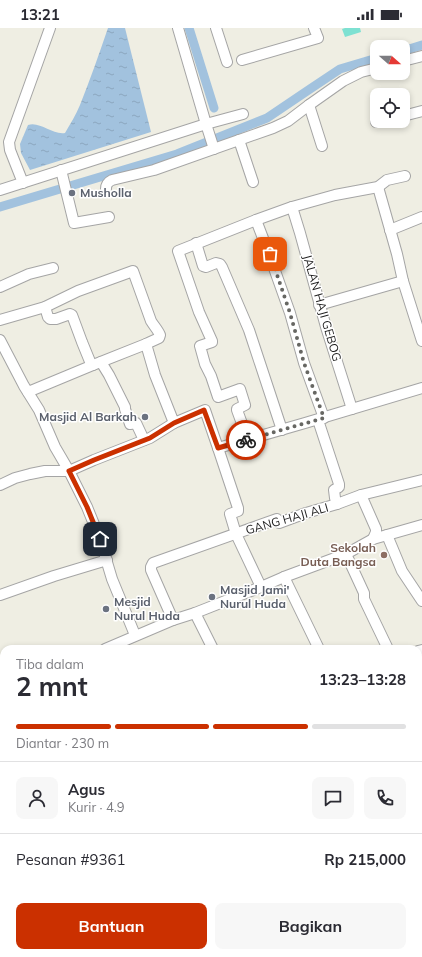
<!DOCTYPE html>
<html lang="id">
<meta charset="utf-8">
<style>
:root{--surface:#fff;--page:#f7f7f7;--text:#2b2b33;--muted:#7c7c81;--line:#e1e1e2;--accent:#cb3000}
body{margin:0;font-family:Mulish,sans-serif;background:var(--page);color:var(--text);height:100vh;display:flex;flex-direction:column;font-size:15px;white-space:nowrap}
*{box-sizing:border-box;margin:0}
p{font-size:13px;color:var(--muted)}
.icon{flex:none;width:22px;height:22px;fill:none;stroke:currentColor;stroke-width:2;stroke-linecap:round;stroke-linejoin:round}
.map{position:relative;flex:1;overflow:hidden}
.details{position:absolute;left:0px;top:617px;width:422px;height:312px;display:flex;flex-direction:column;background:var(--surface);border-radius:12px 12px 0 0;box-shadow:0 2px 6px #0003}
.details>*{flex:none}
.needle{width:26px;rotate:111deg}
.tools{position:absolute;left:370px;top:12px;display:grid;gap:8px}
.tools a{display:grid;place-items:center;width:40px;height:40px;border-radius:8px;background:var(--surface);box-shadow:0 2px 6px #0003;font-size:20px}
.pin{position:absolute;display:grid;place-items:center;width:34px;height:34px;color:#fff;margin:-17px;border-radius:8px;box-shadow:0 2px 6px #0006}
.courier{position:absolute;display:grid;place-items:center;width:40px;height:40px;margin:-20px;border:3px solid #cb3000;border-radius:50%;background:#fff;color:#222;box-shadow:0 1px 5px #0007}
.summary em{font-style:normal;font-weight:700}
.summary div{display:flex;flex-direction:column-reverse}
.summary{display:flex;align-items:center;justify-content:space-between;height:68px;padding:0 16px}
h1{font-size:26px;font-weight:700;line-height:30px}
.bar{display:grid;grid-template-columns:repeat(4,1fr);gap:6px 4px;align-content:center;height:48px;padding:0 16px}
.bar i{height:5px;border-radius:3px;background:var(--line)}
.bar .current{background:var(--accent)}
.bar p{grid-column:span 4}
.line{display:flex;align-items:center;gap:10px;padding:0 16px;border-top:1px solid var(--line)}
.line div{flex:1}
.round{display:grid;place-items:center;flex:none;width:42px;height:42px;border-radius:8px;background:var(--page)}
.primary-button{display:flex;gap:8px;margin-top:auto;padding:8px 16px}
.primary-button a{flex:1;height:46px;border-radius:8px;background:var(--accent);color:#fff;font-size:16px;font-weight:700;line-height:46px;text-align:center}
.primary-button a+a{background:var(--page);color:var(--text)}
.status{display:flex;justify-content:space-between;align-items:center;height:28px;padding:0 20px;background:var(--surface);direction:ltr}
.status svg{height:11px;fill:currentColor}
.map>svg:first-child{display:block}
.pitch{fill:#7ee1d2}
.water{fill:url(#water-ripples)}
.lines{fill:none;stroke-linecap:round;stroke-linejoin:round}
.canal{stroke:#a2c2de;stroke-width:9}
.minor-casing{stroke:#a5a5a5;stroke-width:12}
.minor{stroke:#fff;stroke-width:10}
.done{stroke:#676763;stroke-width:4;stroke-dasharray:0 7.2}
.route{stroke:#cb3000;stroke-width:5}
.worship-dot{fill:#6b7280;stroke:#fff;stroke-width:1.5}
.education-dot{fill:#8d6e63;stroke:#fff;stroke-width:1.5}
.labels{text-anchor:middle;stroke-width:3;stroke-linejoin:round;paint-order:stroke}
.worship-label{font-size:12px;font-weight:bold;fill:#5b616d;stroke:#fff;text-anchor:start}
.street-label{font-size:12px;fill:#1e1e1e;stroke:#fff}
.education-label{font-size:12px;font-weight:bold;fill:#785e54;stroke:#fff;text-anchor:end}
</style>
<div class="status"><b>13:21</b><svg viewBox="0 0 49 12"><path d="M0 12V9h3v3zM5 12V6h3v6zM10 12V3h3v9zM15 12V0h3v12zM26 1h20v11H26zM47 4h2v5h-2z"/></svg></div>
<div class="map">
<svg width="422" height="929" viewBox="0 0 422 929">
<defs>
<pattern id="water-ripples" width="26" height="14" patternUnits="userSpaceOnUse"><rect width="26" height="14" fill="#a2c2de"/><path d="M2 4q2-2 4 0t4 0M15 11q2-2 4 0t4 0" fill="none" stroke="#8ba6be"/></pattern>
</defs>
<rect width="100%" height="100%" fill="#efeee3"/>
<path class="pitch" d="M 345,0 L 360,0 L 361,4 L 345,9 L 342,1 Z"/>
<path class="water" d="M 108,0 L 125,0 L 151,104 L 30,142 L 21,125 L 20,116 L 28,97 C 40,93 52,107 65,105 C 70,96 76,87 80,77 C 90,52 99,26 108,0 Z"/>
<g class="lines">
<g class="canal">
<path d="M 189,0 L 214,80"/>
<path d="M 403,23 L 422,17"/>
<path d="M 0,179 L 177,126 L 267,90 L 310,61 L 340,41 L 377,30"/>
<path d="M 185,929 L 191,925"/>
</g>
<g class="minor-casing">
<g id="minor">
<path d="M 178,0 L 206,96 L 214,121"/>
<path d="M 216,0 L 227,34"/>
<path d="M 242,32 L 318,10 L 314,0"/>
<path d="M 403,33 L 422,28"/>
<path d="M 309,77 L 322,118"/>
<path d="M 403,88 L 422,83"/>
<path d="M 376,94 L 382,93"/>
<path d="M 239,112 L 253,154"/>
<path d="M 61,142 L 74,195 L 109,189"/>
<path d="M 23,155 L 10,122 L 9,114 L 50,0"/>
<path d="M 378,159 L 397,226 L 403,253 L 422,313"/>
<path d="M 106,161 C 106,156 108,154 112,152 L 154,142 L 273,100 L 288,93 L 309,77 L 343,53 L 361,44 L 377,40"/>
<path d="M 0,162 L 206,96 L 243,86"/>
<path d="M 292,179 L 300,205 L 326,299 L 352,381"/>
<path d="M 256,192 L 269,226 L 290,285 L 304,335 L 324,390"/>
<path d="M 390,202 L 422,189"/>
<path d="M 196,215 L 203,238 L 206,239 L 216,235 L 220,236 L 222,239 L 249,302 L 282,402"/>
<path d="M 0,259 L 29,246 L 53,240"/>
<path d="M 319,277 L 403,253"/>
<path d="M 45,279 L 48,289 L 50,291 L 56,291 L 70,286 L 72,287 L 82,314 L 91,336 L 93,337"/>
<path d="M 0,292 L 45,279 L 78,263 L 133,243 L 151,293 C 154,298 158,302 160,307 L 159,310 L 148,315 L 146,316 L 155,347 L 174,395 L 205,382 L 218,420 L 238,480 L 238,483 L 230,486 L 236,506 L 261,559"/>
<path d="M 0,312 L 24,358 L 39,382 L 55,419 L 69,443 L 87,479 L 100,511 L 112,551 L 135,607"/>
<path d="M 101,334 L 109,347 L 125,379 L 125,381 L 130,396 L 136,395 L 144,412"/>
<path d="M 28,364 L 93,337 L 146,316"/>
<path d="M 318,392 L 339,456 L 339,459 L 334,462 L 335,470 L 337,476 L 361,467 L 376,501 L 376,504 L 373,511"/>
<path d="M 248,412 L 237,382 L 237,381 L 245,377 L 240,361 L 218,369 L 211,348 L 205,336 L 200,318 L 212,314 L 212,313 L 199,284 L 178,223 L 256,192 L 292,179 L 335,167 L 378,159 L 387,152 L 405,148"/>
<path d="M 218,420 L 305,395 L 422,360"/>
<path d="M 0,457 L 15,450 L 30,446 L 45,443 L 69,443 L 94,432 L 150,410 L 174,395"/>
<path d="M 361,467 L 422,452"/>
<path d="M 387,507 L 402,543 L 422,573"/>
<path d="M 346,526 L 364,565 L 364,571 L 388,621"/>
<path d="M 284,549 L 319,621"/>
<path d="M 0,567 L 54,548 L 107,532"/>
<path d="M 195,585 L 213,621"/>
<path d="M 173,592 L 151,542 L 151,539 L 153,535 L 277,491 L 279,495 L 306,485 L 337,476"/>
<path d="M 105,621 L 173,592 L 195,585 L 261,559 L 284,549 L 346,526 L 373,511 L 422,497"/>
<path d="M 418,623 L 422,622"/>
<path d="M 0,664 L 4,662"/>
<path d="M 418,668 L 422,679"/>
<path d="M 418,765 L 422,762"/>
<path d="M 0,793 L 4,792"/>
<path d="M 418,800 L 420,802 L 419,805 L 422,811"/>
<path d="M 0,834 L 2,834 L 4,839"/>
<path d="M 418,898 L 422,904"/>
<path d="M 72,925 L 73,929"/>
<path d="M 174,929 L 180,925"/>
<path d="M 193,929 L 199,925"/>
</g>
</g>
<use href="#minor" class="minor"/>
</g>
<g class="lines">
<path class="done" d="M 246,412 L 324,390 L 304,335 L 290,285 L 270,226"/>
<path class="route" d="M 100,511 L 87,479 L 69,443 L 94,432 L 150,410 L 174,395 L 204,382 L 218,420 L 246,412"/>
</g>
<g class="worship-dot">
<circle cx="72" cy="165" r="4"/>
<circle cx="145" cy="389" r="4"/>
<circle cx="212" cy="569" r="4"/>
<circle cx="106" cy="581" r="4"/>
</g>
<circle class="education-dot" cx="384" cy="527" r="4"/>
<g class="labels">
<g class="worship-label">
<text x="80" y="169">Musholla</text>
<text x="137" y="393" text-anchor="end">Masjid Al Barkah</text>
<text x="220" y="566">Masjid Jami'<tspan x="220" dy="14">Nurul Huda</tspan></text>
<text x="114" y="578">Mesjid<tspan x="114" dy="14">Nurul Huda</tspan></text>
</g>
<g class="street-label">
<text transform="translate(322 280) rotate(74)" y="4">JALAN HAJI GEBOG</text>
<text transform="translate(287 491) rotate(-16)" y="4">GANG HAJI ALI</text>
</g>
<g class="education-label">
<text x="376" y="524">Sekolah<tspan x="376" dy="14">Duta Bangsa</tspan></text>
</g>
</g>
</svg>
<div class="tools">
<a><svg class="needle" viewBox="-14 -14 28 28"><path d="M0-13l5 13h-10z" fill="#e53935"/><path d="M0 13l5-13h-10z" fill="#7c7c81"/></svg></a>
<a><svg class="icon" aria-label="locate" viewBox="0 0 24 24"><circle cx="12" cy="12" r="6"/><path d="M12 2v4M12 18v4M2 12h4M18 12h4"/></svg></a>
</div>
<div class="pin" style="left:270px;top:226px;background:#ea580c"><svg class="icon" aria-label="bag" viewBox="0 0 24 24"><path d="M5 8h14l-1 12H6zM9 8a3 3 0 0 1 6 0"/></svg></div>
<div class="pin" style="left:100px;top:511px;background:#1f2937"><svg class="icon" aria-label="home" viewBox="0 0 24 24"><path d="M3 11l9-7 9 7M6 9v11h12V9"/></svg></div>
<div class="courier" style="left:246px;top:412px"><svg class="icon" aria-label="bike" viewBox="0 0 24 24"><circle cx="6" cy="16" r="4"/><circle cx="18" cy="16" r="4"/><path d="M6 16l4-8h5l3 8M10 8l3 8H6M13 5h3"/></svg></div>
<section class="details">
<div class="summary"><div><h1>2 mnt</h1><p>Tiba dalam</p></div><em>13:23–13:28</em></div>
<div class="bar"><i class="current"></i><i class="current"></i><i class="current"></i><i></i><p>Diantar · 230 m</p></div>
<div class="line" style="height:72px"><a class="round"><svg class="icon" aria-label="person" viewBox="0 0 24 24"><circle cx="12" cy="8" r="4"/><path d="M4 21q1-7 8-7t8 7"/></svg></a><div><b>Agus</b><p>Kurir · 4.9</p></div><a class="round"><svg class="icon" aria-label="chat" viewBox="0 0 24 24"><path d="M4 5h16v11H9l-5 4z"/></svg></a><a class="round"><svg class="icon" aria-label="phone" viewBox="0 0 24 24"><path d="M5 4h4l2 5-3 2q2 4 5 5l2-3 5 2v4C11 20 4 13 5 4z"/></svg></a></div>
<div class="line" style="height:52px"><div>Pesanan #9361</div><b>Rp 215,000</b></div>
<div class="primary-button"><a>Bantuan</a><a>Bagikan</a></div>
</section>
</div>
